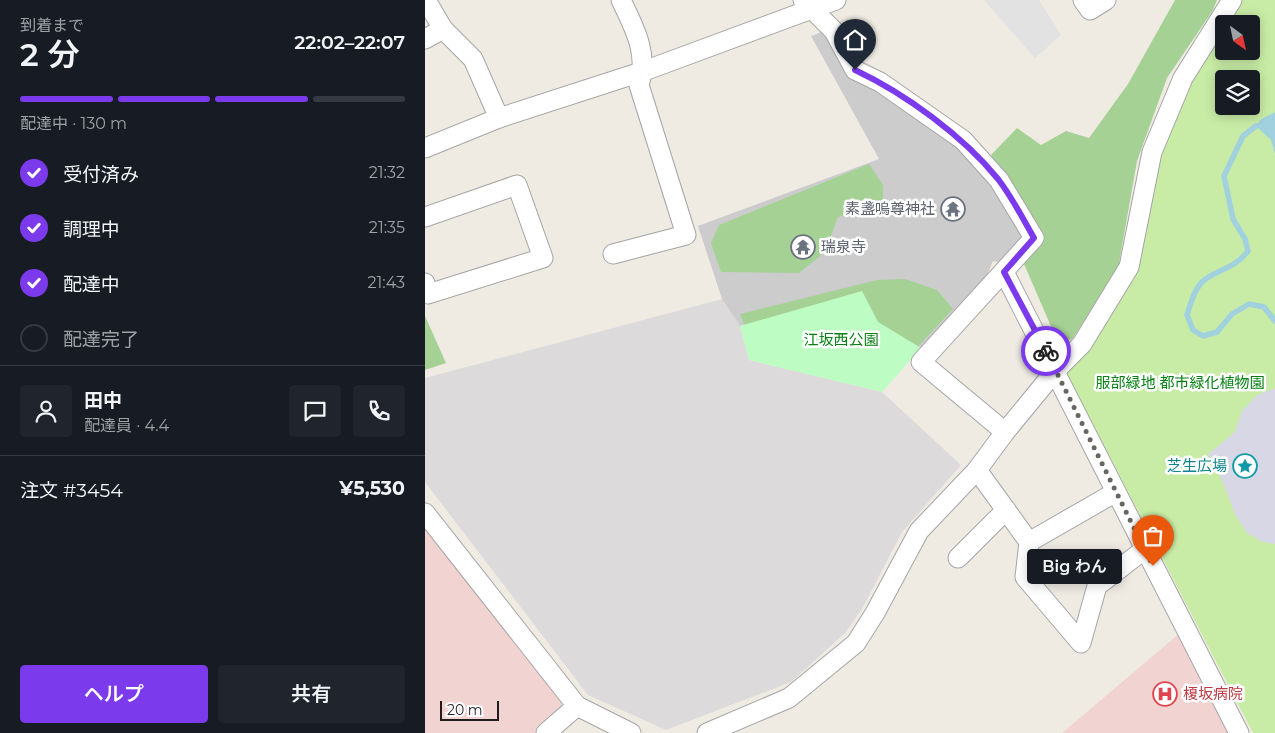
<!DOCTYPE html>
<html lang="ja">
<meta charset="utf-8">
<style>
:root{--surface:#171b24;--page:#20242c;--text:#f1f3f6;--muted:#9ea1a6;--line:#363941;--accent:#7c3aed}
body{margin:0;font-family:Montserrat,"Noto Sans JP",sans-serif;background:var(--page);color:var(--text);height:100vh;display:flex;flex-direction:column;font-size:19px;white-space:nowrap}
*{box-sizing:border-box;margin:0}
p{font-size:16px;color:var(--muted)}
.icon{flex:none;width:28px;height:28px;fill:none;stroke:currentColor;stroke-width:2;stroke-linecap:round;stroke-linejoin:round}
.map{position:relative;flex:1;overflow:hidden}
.sheet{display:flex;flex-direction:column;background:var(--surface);width:425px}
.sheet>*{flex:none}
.needle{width:32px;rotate:147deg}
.buttons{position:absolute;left:790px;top:15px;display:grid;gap:10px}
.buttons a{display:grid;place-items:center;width:45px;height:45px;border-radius:5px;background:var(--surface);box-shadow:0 2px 12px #0003;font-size:25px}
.scale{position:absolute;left:15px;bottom:12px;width:59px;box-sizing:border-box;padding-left:5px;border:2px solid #1e1e1e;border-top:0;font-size:14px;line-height:18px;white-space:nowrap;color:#1e1e1e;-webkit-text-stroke:4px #fff;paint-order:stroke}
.pin{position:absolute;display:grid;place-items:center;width:42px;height:42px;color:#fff;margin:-51px -21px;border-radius:50% 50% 50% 0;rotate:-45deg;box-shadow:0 0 5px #0007}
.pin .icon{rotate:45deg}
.courier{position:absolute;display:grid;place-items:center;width:50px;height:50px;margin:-25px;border:4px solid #7c3aed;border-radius:50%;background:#fff;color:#222;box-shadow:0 1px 6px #0007}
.bubble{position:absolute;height:35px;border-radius:5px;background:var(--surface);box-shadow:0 2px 12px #0003;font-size:16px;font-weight:600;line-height:35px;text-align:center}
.overview em{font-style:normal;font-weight:600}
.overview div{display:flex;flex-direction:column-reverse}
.overview{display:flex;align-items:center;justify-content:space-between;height:85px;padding:0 20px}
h1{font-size:32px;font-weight:600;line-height:38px}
.bar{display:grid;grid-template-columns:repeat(4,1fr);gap:8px 5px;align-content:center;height:60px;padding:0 20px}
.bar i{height:6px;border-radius:4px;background:var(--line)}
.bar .on{background:var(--accent)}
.bar p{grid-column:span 4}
.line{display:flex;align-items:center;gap:12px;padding:0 20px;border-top:1px solid var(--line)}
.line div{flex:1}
.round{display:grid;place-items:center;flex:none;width:52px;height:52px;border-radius:5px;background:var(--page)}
ol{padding:0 20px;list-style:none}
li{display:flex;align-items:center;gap:15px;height:55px}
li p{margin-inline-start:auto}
li .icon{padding:5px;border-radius:50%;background:var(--accent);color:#fff;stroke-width:4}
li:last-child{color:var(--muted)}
li i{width:28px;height:28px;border:2px solid var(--line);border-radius:50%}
.button{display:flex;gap:10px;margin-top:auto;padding:10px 20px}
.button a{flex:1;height:58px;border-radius:5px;background:var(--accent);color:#fff;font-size:20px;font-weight:600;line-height:58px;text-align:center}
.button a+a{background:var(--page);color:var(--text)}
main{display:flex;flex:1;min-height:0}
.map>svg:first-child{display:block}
.residential{fill:#dcdada}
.commercial{fill:#f1d3d1}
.religious{fill:#ccc}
.grass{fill:#c8eca6;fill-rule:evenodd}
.forest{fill:#a6d195}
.park{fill:#bdfcc3}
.parking{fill:#e2e2e2}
.plaza{fill:#d7d7e5}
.water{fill:#a1d0df}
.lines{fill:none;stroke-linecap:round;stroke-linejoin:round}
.stream{stroke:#a1d0df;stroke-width:5.5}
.minor-casing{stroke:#a5a5a5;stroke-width:21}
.minor{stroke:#fff;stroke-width:19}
.done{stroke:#676663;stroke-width:5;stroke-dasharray:0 9}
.route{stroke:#7c3aed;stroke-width:6}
.labels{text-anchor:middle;stroke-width:5;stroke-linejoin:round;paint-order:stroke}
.worship-label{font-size:15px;fill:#5b616d;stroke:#fff;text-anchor:end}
.park-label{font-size:15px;fill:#068112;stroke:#fff}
.culture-label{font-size:15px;fill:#0d838f;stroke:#fff;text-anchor:end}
.health-label{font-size:15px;fill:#be3a42;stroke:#fff;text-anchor:start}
</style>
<main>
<section class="sheet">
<div class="overview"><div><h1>2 分</h1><p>到着まで</p></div><em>22:02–22:07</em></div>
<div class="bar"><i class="on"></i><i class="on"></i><i class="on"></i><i></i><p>配達中 · 130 m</p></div>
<ol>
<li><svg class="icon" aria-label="check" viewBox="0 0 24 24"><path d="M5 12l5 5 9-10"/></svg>受付済み<p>21:32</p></li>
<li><svg class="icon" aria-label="check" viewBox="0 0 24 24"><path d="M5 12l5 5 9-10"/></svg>調理中<p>21:35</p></li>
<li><svg class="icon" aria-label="check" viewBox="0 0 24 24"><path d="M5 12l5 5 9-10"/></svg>配達中<p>21:43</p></li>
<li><i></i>配達完了</li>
</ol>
<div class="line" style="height:90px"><a class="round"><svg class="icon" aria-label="person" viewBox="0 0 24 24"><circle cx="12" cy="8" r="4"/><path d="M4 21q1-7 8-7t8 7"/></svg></a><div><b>田中</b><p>配達員 · 4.4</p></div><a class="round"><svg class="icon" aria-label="chat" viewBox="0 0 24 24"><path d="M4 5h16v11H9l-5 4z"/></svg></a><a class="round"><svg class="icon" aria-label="phone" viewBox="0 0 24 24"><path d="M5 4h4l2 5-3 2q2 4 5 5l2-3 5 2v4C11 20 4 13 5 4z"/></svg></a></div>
<div class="line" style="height:65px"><div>注文 #3454</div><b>¥5,530</b></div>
<div class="button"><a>ヘルプ</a><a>共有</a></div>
</section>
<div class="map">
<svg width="850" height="733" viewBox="0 0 850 733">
<rect width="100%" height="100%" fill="#efebe3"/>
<path class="residential" d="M 297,299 L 315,326 L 324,360 L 457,392 L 536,465 L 477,532 L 438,607 L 421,632 L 366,682 L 241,730 L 163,695 L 0,482 L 0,378 Z"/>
<g class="commercial">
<path d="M 0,530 L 137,699 L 135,712 L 110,733 L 0,733 Z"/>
<path d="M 755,633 L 806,733 L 637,733 Z"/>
</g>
<path class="religious" d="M 404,29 L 428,74 L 520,132 L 568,183 L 598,232 L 596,246 L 579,263 L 568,261 L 558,285 L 496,348 L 453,322 L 437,291 L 315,326 L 297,299 L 273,226 L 454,159 L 386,36 Z"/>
<path class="grass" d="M 817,0 L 850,0 L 850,733 L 828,733 L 641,372 L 709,272 L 732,159 L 769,77 L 799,31 L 799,51 L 826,51 L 826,24 L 804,24 ZM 799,79 L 826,79 L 826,106 L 799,106 Z"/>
<g class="forest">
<path d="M 750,0 L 792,0 L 788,10 L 742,78 L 712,161 L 693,269 L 648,338 L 634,345 L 599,264 L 619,239 L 597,198 L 566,155 L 592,128 L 616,145 L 641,131 L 664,138 L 703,84 Z"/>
<path d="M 444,164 L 458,185 L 458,205 L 413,217 L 400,252 L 374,273 L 296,272 L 286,243 L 294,225 Z"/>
<path d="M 480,279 L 512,290 L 528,309 L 459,383 L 330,352 L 315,314 L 452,280 Z"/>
<path d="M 0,316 L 21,363 L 0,370 Z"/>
</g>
<path class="park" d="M 437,291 L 453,322 L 496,348 L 457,392 L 324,360 L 315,326 Z"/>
<path class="parking" d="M 559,0 L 614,0 L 636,35 L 610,58 Z"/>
<path class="plaza" d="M 850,388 L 850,544 L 838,542 L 822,533 L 810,514 L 796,478 L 783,454 L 810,432 L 817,411 L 832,395 Z"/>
<path class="water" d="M 850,112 L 850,154 L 846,140 L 831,126 L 835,120 Z"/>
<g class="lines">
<path class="stream" d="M 831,126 L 818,136 L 799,176 L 808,219 L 820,239 L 823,251 C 809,270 791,269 777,282 C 769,290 765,305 762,315 L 768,330 L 778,336 L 792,332 L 807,314 L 824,304 L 839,307 L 850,321"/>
<g class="minor-casing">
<g id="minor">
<path d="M 1,0 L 18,29 L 48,59 L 74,118"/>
<path d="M 378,0 L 409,31 L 430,70 L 455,82 L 538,140 L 574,180 L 609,238 L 496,362 L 580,432"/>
<path d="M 658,0 L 665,10 L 681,0"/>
<path d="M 0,39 L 18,29"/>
<path d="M 0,148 L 74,118 L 219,71 L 411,0"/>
<path d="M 0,217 L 92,185 L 118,258 L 3,294 L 0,283"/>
<path d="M 188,254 L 261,235 L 214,85 C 224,54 209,27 196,0"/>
<path d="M 579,272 L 814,733"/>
<path d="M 0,513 L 152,706 L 206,733"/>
<path d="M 604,542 L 691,492"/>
<path d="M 720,549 L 672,586 L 656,643 L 600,577 L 604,542 L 552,470 L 580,432 L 631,370 L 657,344 L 704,267 L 727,152 L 758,78 L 807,0"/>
<path d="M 533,558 L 581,510"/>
<path d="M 121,733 L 152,706"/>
<path d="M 282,733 L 364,698 L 431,643 L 450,613 L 494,531 L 552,470"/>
</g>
</g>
<use href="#minor" class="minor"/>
</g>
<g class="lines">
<path class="done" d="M 621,351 L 728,566"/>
<path class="route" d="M 430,70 C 481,94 538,136 573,179 C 587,197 598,219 609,238 L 579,272 L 621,351"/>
</g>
<defs>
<g id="temple-ring" transform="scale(1.25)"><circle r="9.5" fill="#fff" stroke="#6b7280" stroke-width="1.5"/><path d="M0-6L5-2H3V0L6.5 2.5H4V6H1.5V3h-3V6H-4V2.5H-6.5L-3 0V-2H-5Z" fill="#6b7280"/></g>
<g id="sight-ring" transform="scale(1.25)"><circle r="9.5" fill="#fff" stroke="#0f9aa8" stroke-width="1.5"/><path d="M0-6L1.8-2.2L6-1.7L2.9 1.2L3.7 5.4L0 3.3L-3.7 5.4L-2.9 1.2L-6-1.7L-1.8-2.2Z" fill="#0f9aa8"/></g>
<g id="hospital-ring" transform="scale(1.25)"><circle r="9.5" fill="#fff" stroke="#e0444e" stroke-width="1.5"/><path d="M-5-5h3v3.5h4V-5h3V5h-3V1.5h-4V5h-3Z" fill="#e0444e"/></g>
</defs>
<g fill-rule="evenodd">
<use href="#temple-ring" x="528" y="209"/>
<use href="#temple-ring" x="378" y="247"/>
<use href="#sight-ring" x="820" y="466"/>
<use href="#hospital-ring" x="740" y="694"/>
</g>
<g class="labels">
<g class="worship-label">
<text x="510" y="214">素盞嗚尊神社</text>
<text x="396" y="252" text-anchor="start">瑞泉寺</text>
</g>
<g class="park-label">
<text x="416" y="345">江坂西公園</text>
<text x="755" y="388">服部緑地 都市緑化植物園</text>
</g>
<g class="culture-label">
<text x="802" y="471">芝生広場</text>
</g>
<g class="health-label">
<text x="758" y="699">榎坂病院</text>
</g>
</g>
</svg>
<div class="buttons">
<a><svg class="needle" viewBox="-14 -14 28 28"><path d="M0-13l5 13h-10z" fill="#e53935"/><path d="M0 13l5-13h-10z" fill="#9ea1a6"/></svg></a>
<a><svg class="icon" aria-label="layers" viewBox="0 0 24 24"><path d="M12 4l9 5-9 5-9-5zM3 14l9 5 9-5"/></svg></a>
</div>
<div class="scale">20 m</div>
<div class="pin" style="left:728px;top:566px;background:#ea580c"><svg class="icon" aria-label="bag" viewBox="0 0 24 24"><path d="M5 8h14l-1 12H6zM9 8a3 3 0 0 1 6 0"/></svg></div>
<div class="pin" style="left:430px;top:70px;background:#1f2937"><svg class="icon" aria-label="home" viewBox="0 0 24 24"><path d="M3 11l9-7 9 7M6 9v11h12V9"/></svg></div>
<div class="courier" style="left:621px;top:351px"><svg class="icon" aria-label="bike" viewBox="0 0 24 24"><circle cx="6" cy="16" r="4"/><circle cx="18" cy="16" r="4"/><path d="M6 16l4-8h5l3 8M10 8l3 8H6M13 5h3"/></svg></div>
<div class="bubble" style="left:602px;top:549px;width:95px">Big わん</div>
</div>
</main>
